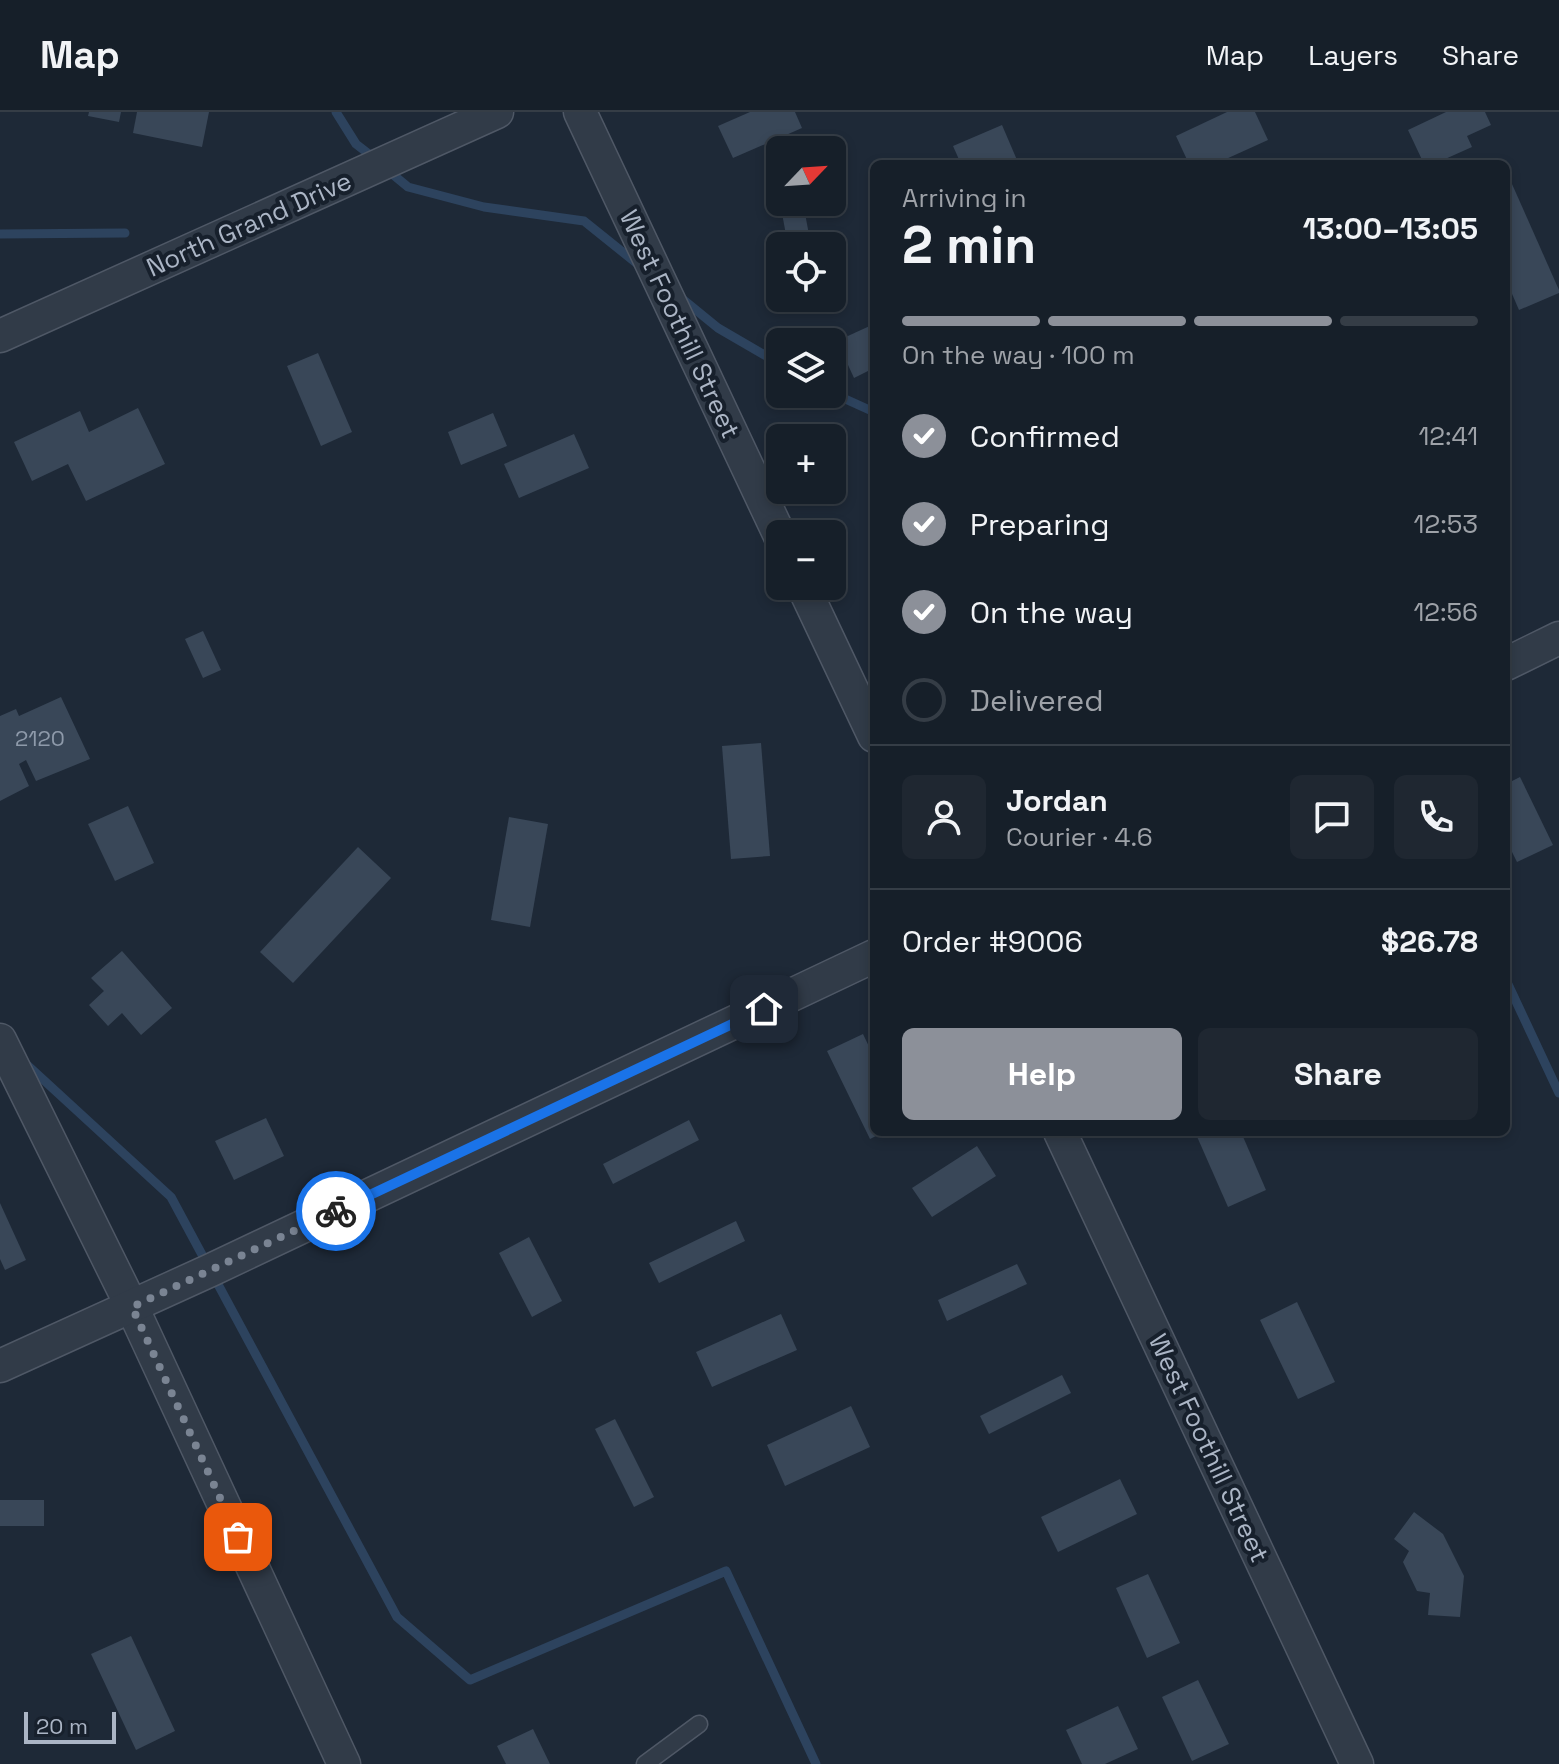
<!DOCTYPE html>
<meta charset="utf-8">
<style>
:root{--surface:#161f29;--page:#1f2731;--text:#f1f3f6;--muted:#9ea2a8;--line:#353d46;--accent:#8c9099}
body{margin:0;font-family:"Space Grotesk",sans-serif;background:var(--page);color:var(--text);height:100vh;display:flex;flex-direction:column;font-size:30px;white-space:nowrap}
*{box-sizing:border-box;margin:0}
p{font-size:26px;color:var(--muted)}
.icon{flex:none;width:44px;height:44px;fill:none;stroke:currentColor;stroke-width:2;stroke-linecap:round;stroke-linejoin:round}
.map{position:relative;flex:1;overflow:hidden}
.panel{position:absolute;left:870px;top:48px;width:640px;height:976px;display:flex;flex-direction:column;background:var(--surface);border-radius:12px;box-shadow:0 4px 12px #0003,0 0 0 2px var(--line)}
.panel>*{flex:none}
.needle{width:52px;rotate:65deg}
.buttons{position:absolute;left:766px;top:24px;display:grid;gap:16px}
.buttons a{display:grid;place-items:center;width:80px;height:80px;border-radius:12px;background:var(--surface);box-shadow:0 4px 12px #0003,0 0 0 2px var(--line);font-size:40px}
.scale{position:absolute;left:24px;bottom:20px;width:92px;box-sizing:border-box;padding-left:8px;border:4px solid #abb5c5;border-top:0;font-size:22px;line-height:28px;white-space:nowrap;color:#abb5c5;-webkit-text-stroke:6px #17202c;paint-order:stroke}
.pin{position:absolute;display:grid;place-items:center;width:68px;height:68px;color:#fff;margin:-34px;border-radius:16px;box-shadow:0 4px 12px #0006}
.courier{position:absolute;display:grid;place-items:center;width:80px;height:80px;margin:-40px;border:6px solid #1a73e8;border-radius:50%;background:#fff;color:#222;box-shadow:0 2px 10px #0007}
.overview em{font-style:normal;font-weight:700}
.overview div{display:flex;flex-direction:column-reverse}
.overview{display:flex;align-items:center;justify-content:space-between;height:136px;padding:0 32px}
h1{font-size:52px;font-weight:700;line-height:60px}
.bar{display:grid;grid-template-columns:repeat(4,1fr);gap:12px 8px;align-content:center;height:96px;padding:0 32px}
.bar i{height:10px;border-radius:6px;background:var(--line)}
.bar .on{background:var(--accent)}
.bar p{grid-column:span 4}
.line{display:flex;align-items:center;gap:20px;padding:0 32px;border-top:2px solid var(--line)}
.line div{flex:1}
.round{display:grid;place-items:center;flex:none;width:84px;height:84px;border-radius:12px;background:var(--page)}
ol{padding:0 32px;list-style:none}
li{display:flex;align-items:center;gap:24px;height:88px}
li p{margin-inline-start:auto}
li .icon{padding:8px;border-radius:50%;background:var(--accent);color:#fff;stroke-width:4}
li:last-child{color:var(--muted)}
li i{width:44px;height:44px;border:4px solid var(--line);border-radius:50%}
.cta{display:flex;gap:16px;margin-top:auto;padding:16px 32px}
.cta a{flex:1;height:92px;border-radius:12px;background:var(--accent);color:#fff;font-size:32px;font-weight:700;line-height:92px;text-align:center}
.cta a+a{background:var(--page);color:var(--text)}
header{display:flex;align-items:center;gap:48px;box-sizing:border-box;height:112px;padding:0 40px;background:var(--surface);border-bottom:2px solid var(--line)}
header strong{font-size:38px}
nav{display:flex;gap:44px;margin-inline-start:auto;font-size:28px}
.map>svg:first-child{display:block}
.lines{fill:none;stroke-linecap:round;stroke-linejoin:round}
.stream{stroke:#2d435e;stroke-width:9}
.building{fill:#394758}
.lane-casing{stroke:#4f5866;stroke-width:19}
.street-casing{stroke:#4f5866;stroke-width:35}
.lane{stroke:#313b48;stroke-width:16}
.street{stroke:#313b48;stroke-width:32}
.done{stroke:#7a8493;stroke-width:8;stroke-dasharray:0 14.4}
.route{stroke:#1a73e8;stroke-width:10}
.labels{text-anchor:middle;stroke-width:8;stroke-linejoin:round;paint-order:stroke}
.number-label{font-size:22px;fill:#8e9aaa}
.street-label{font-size:26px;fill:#abb5c5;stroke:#17202c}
</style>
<header>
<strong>Map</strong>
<nav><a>Map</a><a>Layers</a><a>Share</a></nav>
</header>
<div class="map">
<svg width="1559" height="1652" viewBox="0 0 1559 1652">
<rect width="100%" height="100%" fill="#1e2937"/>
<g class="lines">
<g class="stream">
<path d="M 336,0 L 356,32 L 374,46"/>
<path d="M 385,56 L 408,75 L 484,95 L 584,109 L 640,154"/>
<path d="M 0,122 L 125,121"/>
<path d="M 680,185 L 718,216 L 780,252"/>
<path d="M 832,281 L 874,300"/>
<path d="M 1506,868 L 1559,981"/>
<path d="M 24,950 L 171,1085 L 397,1505 L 470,1568 L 726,1459 L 816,1652"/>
</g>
</g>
<g class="building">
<path d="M 89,0 L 121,0 L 119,10 L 88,4 Z"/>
<path d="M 137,0 L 209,0 L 202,35 L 133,21 Z"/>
<path d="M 750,0 L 795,0 L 802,16 L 733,46 L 718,14 Z"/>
<path d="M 1227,0 L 1255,0 L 1268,28 L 1215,52 L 1189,52 L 1176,24 Z"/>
<path d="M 1446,0 L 1485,0 L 1491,13 L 1467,24 L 1472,35 L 1434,52 L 1424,52 L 1408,18 Z"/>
<path d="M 1002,13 L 1017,48 L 1008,52 L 961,52 L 953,34 Z"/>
<path d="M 1512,72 L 1559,178 L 1559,181 L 1519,198 L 1506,168 L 1506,75 Z"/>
<path d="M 780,90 L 803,90 L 811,134 L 788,134 Z"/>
<path d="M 874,212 L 874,256 L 854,266 L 837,229 Z"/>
<path d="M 318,241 L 352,320 L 321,334 L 287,254 Z"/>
<path d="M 138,296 L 165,352 L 86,389 L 68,352 L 32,369 L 14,330 L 80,299 L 89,320 Z"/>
<path d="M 493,301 L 507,334 L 461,353 L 448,320 Z"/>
<path d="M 574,322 L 589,356 L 519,386 L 504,352 Z"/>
<path d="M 203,519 L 221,558 L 203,566 L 185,527 Z"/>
<path d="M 61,585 L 90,647 L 36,669 L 26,648 L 19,652 L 29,674 L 0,689 L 0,604 L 16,597 L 19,604 Z"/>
<path d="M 761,631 L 770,744 L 731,747 L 722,634 Z"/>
<path d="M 1520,665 L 1553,733 L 1517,750 L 1506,728 L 1506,672 Z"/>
<path d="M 128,694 L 154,751 L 115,769 L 88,712 Z"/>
<path d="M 509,705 L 548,712 L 530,815 L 491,808 Z"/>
<path d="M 358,735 L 391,766 L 293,871 L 260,840 Z"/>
<path d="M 122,839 L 172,896 L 141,923 L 122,901 L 108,914 L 89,893 L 104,879 L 91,866 Z"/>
<path d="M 863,922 L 874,945 L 874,1020 L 884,1020 L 870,1027 L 827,939 Z"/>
<path d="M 266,1006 L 284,1044 L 234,1068 L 215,1029 Z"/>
<path d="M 689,1008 L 699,1028 L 613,1072 L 603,1052 Z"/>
<path d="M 1195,1020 L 1241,1020 L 1266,1078 L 1228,1095 Z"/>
<path d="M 977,1034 L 996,1064 L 932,1105 L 912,1076 Z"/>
<path d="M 0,1091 L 26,1148 L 5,1158 L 0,1147 Z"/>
<path d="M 736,1109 L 745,1129 L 659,1171 L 649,1151 Z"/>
<path d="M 529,1125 L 562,1189 L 532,1205 L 499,1141 Z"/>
<path d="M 1017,1152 L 1027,1172 L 947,1209 L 938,1188 Z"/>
<path d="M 1297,1190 L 1335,1270 L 1298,1287 L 1260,1208 Z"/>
<path d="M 781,1202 L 797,1238 L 712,1275 L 696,1240 Z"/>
<path d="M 1062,1263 L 1071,1281 L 989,1322 L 980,1304 Z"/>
<path d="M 851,1294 L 870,1335 L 785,1374 L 767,1333 Z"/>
<path d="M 615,1307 L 654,1385 L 634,1395 L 595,1317 Z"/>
<path d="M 1120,1367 L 1137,1402 L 1058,1440 L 1041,1405 Z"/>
<rect x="0" y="1388" width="44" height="26"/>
<path d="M 1414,1400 L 1443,1422 L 1464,1464 L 1460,1505 L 1428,1503 L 1430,1481 L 1417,1479 L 1403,1450 L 1409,1439 L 1394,1427 Z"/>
<path d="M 1148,1462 L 1180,1531 L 1147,1546 L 1116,1476 Z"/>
<path d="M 131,1524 L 175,1619 L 136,1638 L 91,1542 Z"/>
<path d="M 1198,1568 L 1229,1632 L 1192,1649 L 1162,1585 Z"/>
<path d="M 1118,1594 L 1138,1637 L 1105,1652 L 1082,1652 L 1066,1618 Z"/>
<path d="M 533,1617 L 550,1652 L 506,1652 L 497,1634 Z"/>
</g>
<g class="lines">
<g class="lane-casing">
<path id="lane" d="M 645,1652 L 699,1612"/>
</g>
<g class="street-casing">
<g id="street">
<path d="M 580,0 L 780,424"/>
<path d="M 0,224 L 497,0"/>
<path d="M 803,474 L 874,624"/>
<path d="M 1506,552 L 1559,526"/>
<path d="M 0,928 L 132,1195 L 344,1652"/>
<path d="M 1060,1020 L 1357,1652"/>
<path d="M 0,1254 L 211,1158 L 874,844"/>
</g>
</g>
<use href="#lane" class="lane"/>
<use href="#street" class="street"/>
</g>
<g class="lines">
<path class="done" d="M 238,1425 L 132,1195 L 336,1099"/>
<path class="route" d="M 336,1099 L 764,897"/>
</g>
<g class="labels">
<g class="number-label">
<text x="40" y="634">2120</text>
</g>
<g class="street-label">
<text transform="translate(249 112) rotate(-24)" y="9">North Grand Drive</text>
<text transform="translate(680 212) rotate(65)" y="9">West Foothill Street</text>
<text transform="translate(1209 1336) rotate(65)" y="9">West Foothill Street</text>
</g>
</g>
</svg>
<div class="buttons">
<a><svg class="needle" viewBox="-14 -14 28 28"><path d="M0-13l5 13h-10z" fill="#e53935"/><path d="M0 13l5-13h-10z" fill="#9ea2a8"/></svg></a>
<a><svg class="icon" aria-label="locate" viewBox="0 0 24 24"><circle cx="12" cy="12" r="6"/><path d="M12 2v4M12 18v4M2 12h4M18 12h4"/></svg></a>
<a><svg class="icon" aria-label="layers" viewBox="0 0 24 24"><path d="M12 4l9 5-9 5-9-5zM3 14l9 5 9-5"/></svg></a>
<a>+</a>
<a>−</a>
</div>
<div class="scale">20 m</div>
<div class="pin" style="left:238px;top:1425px;background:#ea580c"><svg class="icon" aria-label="bag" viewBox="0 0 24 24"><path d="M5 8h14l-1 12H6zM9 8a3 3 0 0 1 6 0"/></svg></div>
<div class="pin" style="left:764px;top:897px;background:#1f2937"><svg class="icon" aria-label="home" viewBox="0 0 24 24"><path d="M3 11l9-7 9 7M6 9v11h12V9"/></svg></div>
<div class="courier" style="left:336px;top:1099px"><svg class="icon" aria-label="bike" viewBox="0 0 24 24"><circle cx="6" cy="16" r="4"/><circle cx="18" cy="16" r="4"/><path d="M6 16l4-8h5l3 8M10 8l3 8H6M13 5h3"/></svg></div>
<section class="panel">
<div class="overview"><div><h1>2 min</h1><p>Arriving in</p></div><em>13:00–13:05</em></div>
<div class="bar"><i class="on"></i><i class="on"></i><i class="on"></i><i></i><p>On the way · 100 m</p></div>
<ol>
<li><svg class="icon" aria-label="check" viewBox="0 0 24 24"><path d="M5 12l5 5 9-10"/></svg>Confirmed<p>12:41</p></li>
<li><svg class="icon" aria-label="check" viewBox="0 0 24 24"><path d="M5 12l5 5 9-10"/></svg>Preparing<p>12:53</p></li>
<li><svg class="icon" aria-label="check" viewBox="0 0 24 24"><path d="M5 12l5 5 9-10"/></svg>On the way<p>12:56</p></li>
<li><i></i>Delivered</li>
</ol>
<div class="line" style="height:144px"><a class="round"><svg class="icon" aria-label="person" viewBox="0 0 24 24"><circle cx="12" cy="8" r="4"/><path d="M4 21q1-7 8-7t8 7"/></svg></a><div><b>Jordan</b><p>Courier · 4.6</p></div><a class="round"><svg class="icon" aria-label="chat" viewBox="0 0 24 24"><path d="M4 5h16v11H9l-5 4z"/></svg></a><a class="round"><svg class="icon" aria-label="phone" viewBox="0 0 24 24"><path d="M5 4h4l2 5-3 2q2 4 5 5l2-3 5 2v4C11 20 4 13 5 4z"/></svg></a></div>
<div class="line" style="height:104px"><div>Order #9006</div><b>$26.78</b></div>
<div class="cta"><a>Help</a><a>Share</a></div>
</section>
</div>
